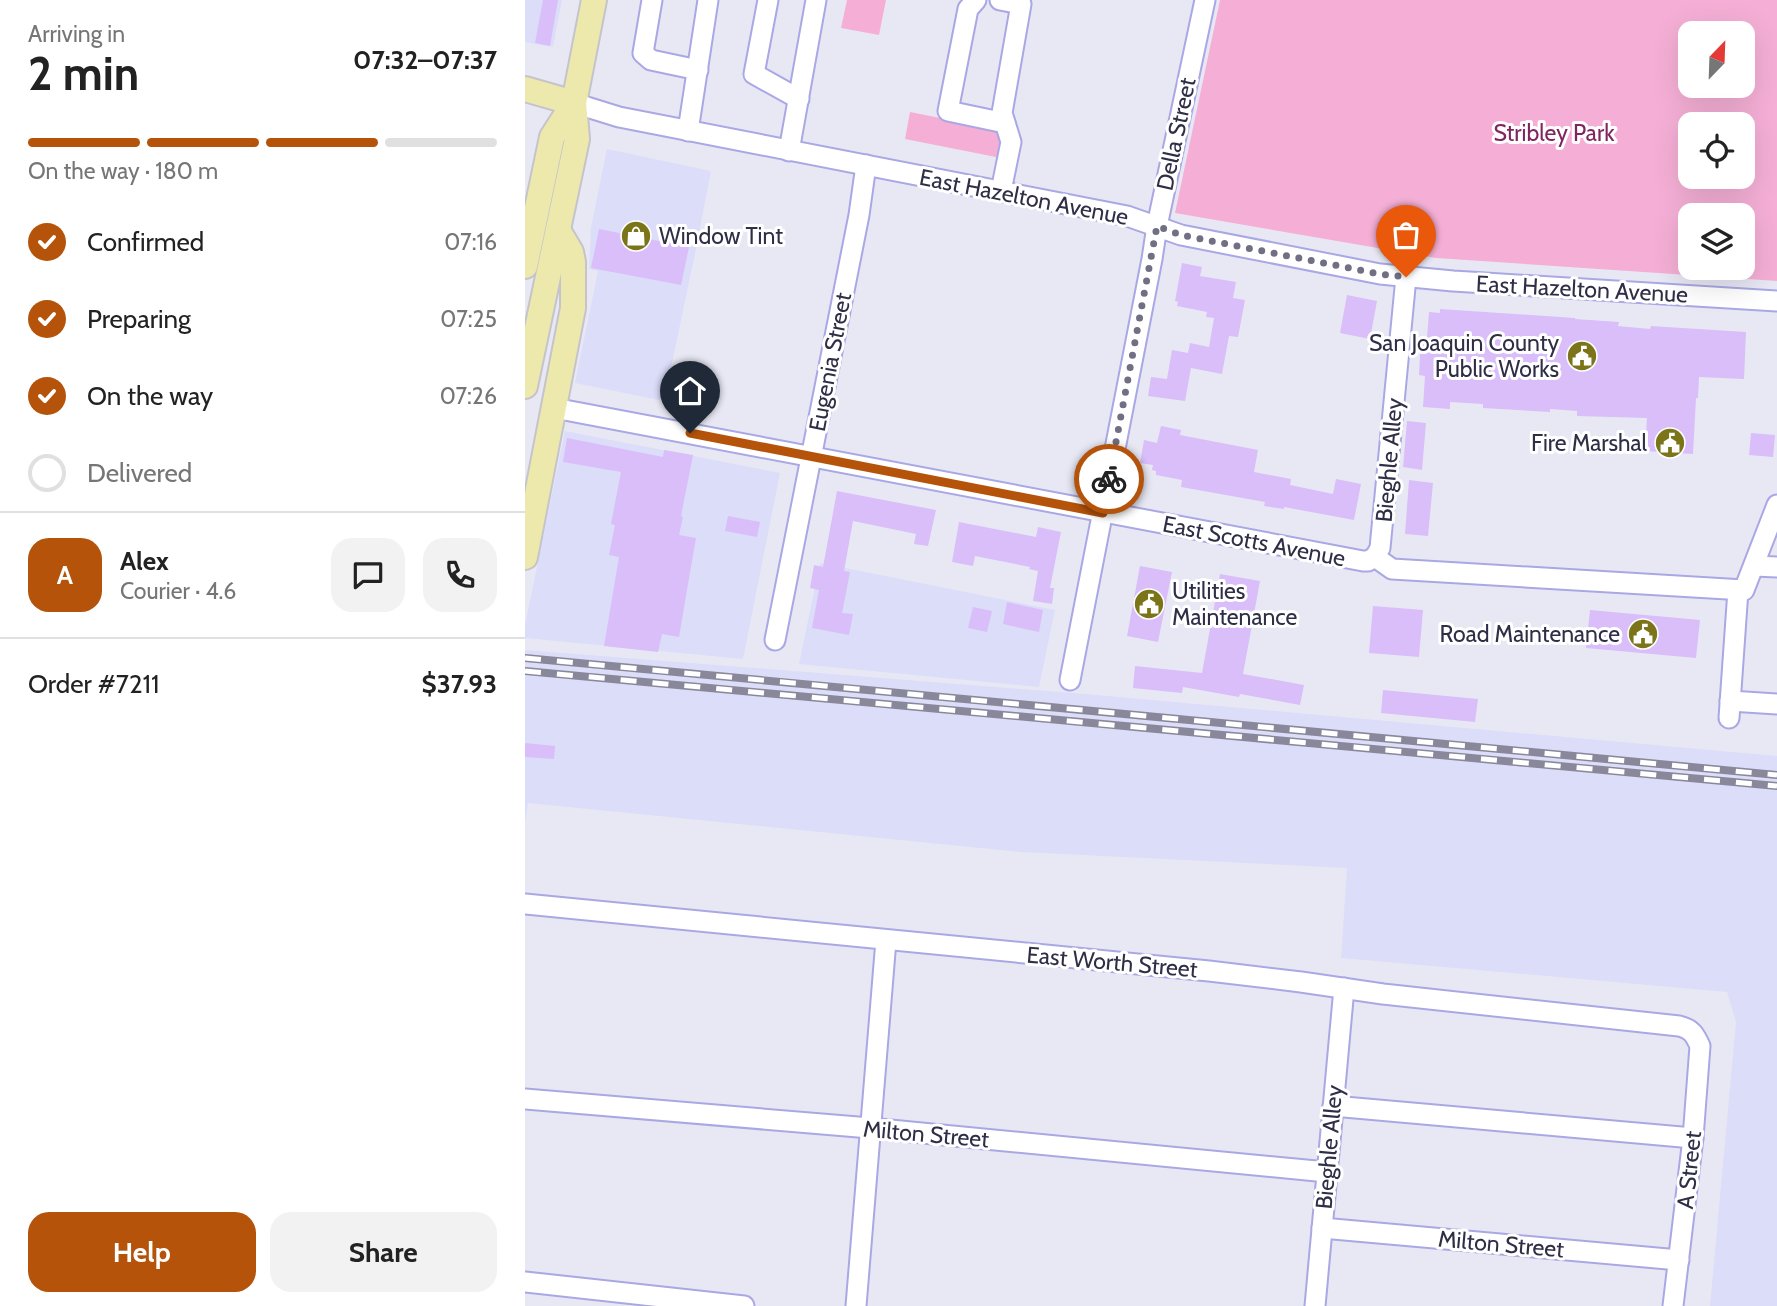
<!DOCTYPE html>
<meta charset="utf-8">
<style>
:root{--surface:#fff;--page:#f2f2f2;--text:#222;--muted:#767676;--line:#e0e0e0;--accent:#b45309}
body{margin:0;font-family:Cabin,sans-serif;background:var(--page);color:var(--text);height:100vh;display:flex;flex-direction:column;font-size:26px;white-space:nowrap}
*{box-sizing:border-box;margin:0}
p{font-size:23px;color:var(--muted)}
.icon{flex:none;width:38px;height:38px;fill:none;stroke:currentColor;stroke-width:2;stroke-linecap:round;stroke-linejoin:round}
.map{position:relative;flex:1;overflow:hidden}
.panel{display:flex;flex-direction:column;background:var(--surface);width:525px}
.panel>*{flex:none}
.needle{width:46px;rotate:23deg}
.fabs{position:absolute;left:1153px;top:21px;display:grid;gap:14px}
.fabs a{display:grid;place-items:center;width:77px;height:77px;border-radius:14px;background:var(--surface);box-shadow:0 7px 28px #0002;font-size:35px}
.pin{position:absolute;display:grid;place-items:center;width:60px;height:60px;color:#fff;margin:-72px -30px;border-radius:50% 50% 50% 0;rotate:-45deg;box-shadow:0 0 7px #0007}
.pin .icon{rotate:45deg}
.courier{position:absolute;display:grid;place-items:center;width:70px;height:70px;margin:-35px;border:5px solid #b45309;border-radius:50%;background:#fff;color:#222;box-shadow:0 2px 9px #0007}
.summary em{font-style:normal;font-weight:800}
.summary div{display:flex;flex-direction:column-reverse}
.summary{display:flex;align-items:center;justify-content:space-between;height:119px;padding:0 28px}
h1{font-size:46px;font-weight:800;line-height:52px}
.bar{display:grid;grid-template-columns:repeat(4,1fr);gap:10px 7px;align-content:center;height:84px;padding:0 28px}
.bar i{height:9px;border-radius:5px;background:var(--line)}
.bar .active{background:var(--accent)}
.bar p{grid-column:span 4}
.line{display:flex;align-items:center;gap:18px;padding:0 28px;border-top:2px solid var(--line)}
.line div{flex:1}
.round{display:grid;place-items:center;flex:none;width:74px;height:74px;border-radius:21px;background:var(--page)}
ol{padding:0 28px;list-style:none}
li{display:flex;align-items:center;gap:21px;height:77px}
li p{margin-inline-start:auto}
li .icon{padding:7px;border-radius:50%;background:var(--accent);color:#fff;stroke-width:4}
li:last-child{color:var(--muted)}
li i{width:38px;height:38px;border:4px solid var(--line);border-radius:50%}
.primary-button{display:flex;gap:14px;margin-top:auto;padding:14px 28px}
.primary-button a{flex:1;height:80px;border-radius:21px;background:var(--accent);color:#fff;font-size:28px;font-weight:800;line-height:80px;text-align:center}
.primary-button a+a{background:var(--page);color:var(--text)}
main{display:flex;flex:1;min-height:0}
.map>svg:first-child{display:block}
.built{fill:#dcddf9}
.green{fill:#f5afd6;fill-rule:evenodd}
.building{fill:#d9bef9}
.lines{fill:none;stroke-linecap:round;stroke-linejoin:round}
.minor-casing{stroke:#a9a8e4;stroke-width:23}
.major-casing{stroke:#c5c4cb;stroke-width:28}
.minor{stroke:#fff;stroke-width:19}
.major{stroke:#ede9ac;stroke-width:24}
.rail-casing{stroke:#89889b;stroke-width:8}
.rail{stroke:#fff;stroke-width:5;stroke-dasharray:16;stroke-linecap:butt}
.done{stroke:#706f83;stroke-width:7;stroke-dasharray:0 12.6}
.route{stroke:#b45309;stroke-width:9}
.labels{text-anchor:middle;stroke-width:6;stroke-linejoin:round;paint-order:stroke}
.park-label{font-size:23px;fill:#80255f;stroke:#fff}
.street-label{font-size:23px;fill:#2f2e46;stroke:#fff}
.poi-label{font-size:23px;fill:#2f2e46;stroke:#fff;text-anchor:end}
</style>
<main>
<section class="panel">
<div class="summary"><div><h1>2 min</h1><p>Arriving in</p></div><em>07:32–07:37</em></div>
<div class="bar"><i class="active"></i><i class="active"></i><i class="active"></i><i></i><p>On the way · 180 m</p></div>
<ol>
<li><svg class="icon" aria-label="check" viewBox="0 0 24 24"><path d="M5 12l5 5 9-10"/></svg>Confirmed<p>07:16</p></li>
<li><svg class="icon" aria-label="check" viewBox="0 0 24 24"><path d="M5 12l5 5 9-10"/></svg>Preparing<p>07:25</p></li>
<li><svg class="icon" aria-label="check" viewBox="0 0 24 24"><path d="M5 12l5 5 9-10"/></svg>On the way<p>07:26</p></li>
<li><i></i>Delivered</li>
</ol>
<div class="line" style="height:126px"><b class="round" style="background:var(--accent);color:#fff">A</b><div><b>Alex</b><p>Courier · 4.6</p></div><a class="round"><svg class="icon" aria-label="chat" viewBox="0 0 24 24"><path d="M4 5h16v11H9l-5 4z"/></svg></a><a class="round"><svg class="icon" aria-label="phone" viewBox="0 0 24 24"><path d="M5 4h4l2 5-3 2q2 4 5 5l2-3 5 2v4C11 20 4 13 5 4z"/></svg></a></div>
<div class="line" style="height:91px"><div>Order #7211</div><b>$37.93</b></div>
<div class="primary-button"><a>Help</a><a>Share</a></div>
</section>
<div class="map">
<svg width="1252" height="1306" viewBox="0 0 1252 1306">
<rect width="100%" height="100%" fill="#e8e8f5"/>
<g class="built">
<path d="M 0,0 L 37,0 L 28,47 L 0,42 Z"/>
<path d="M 82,149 L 186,171 L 171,249 L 139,401 L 50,383 L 73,271 L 64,269 L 66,228 Z"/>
<path d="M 40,431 L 255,473 L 218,659 L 0,638 L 0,625 Z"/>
<path d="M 295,563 L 530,610 L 514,687 L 274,664 Z"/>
<path d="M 0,650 L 560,694 L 1252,756 L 1252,1306 L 1185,1306 L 1211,1022 L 1202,992 L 816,958 L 822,868 L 496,852 L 3,803 L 0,822 Z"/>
</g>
<g class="green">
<path d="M 322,0 L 361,0 L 354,35 L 316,28 Z"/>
<path d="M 695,0 L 1252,0 L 1252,281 L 911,258 L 650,213 ZM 1218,33 L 1218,86 L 1166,86 L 1166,33 ZM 1218,124 L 1218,177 L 1166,177 L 1166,124 ZM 1218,215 L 1218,268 L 1166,268 L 1166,215 Z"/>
<path d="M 385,112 L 481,131 L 476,158 L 380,139 Z"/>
</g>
<g class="building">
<path d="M 18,0 L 33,0 L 25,46 L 10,43 Z"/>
<path d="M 74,229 L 164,247 L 156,285 L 66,268 Z"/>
<path d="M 657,263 L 677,267 L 675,276 L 711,282 L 708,298 L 720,300 L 713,337 L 704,336 L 697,374 L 666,368 L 660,401 L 623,396 L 626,377 L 642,379 L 647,350 L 663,353 L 665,343 L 684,347 L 689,318 L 681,317 L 682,312 L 652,306 L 653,302 L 650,301 Z"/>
<path d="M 822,295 L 852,301 L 845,339 L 815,333 Z"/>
<path d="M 915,309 L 1050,318 L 1050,319 L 1094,322 L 1093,326 L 1125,329 L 1126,326 L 1221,332 L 1219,379 L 1174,377 L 1173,398 L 1171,398 L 1168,454 L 1120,451 L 1122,418 L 1052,416 L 1052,411 L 1025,409 L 1025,412 L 958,408 L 958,404 L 925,402 L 925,409 L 898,407 L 900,376 L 894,375 L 896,337 L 902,337 L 904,312 L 915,313 Z"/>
<path d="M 882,421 L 901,423 L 897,470 L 878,467 Z"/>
<path d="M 636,426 L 656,430 L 655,435 L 733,450 L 729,472 L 766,479 L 765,485 L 808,494 L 811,479 L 836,484 L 829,520 L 759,507 L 759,509 L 739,506 L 740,502 L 656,487 L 657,480 L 631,475 L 631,471 L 627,470 L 628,465 L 615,463 L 619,440 L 632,443 Z"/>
<path d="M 1226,433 L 1250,435 L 1248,457 L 1224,455 Z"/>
<path d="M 42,438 L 138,457 L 139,450 L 168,455 L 156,516 L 158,517 L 154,535 L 171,538 L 163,584 L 154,637 L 137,634 L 133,652 L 79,646 L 94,557 L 84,555 L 90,525 L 86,524 L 96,472 L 38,462 Z"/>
<path d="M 884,480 L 908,483 L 903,536 L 880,534 Z"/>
<path d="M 312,491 L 411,510 L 403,546 L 389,544 L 391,534 L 328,521 L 319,571 L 325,572 L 317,613 L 328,614 L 324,635 L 287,628 L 294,590 L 285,588 L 289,565 L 298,567 Z"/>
<path d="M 203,516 L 235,522 L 232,537 L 200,531 Z"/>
<path d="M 434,522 L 511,537 L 513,527 L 536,532 L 525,588 L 529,588 L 527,604 L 508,601 L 513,571 L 504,569 L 505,567 L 450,556 L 448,566 L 427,562 Z"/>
<path d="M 615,566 L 647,572 L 633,642 L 602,636 Z"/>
<path d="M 695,574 L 735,581 L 718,674 L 779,685 L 775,705 L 715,694 L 714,697 L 658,687 L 657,693 L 608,688 L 610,666 L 677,673 Z"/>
<path d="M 482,602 L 518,610 L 514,632 L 478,624 Z"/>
<path d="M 848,606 L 898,610 L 894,657 L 844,653 Z"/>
<path d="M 448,607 L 467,611 L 462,632 L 443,628 Z"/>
<path d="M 1065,610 L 1175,620 L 1171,658 L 1061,648 Z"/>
<path d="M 858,690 L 953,699 L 950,722 L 856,713 Z"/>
<path d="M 0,743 L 30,746 L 29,759 L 0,757 Z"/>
</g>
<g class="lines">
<g class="minor-casing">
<g id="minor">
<path d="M 127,0 L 118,53 L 126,60 L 173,70"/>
<path d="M 243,0 L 229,74 L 274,99"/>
<path d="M 451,0 L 443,9 L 423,111 L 480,123"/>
<path d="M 475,0 L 496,4 L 477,113 L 486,142 L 476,191"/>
<path d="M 49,103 L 94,117 L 602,216 L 656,235 L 855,274 L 928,281 L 1252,301"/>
<path d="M 163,131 L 183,0"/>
<path d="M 264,151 L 291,0"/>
<path d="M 29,408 L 838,561 L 843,561 L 850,557"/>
<path d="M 850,557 L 867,569 L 1219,590 L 1252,505"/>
<path d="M 850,557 L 855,548 L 881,277"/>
<path d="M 1229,566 L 1252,567"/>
<path d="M 250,640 L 334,215 L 341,165"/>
<path d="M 545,680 L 627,259 L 632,226 L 680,0"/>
<path d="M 1205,701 L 1252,704"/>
<path d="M 1204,718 L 1213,590"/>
<path d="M 0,904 L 684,971 L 776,982 L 858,994 L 1154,1026 C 1167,1029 1170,1035 1175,1046 L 1168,1138 L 1148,1306"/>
<path d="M 0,1099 L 345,1128 L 802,1172"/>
<path d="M 808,1106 L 1168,1138"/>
<path d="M 797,1228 L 1154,1260"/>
<path d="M 0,1282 L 219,1306"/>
<path d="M 331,1306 L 361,940"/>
<path d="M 790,1306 L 819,988"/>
</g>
</g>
<g class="major-casing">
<g id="major">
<path d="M 0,89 L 49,103"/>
<path d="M 0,266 L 27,137 L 49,103"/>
<path d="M 0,386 L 52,139 L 49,103 L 69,0"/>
<path d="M 0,557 L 48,308 L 48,262 L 46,252 L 33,230"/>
</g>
</g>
<use href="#minor" class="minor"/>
<use href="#major" class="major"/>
<g class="rail-casing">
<g id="rail">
<path d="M 0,658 L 1252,775"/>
<path d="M 0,671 L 1252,786"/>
</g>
</g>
<use href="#rail" class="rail"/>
</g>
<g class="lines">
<path class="done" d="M 584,479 L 632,226 L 656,235 L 855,274 L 881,277"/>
<path class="route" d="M 165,433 L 578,513 L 584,479"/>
</g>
<defs>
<g id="shop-disc" transform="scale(1.575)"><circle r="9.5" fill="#7b7418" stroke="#fff"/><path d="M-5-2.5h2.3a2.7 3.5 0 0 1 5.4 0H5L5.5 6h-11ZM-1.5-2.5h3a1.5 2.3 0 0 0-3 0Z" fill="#fff"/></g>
<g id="civic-disc" transform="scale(1.575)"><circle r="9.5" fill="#7b7418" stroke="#fff"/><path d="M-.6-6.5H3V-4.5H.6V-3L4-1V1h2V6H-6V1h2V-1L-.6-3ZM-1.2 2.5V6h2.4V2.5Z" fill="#fff"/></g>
</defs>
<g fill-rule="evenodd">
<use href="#shop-disc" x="111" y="236"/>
<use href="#civic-disc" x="1057" y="356"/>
<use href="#civic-disc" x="1145" y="443"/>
<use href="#civic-disc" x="624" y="604"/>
<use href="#civic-disc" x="1118" y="634"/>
</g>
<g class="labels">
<g class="park-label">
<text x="1029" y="141">Stribley Park</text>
</g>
<g class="street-label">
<text transform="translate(651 134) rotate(-78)" y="8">Della Street</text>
<text transform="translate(499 197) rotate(11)" y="8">East Hazelton Avenue</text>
<text transform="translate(1057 289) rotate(3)" y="8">East Hazelton Avenue</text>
<text transform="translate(305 362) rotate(-79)" y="8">Eugenia Street</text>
<text transform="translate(864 460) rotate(-85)" y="8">Bieghle Alley</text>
<text transform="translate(729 541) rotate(11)" y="8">East Scotts Avenue</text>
<text transform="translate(587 962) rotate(5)" y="8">East Worth Street</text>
<text transform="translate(401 1134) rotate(5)" y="8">Milton Street</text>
<text transform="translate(804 1147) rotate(-85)" y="8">Bieghle Alley</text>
<text transform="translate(1164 1170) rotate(-84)" y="8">A Street</text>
<text transform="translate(976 1244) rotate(5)" y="8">Milton Street</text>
</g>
<g class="poi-label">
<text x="134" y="244" text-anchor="start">Window Tint</text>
<text x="1034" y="351">San Joaquin County<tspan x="1034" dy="26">Public Works</tspan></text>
<text x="1122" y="451">Fire Marshal</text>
<text x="647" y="599" text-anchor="start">Utilities<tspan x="647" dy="26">Maintenance</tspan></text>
<text x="1095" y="642">Road Maintenance</text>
</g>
</g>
</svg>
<div class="fabs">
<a><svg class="needle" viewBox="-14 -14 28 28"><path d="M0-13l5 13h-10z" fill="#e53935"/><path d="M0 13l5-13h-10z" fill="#767676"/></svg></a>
<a><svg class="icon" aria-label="locate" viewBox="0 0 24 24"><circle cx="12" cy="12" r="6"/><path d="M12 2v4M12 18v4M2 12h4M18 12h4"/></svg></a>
<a><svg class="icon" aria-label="layers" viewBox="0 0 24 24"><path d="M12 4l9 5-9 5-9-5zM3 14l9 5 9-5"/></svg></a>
</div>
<div class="pin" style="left:881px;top:277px;background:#ea580c"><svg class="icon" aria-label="bag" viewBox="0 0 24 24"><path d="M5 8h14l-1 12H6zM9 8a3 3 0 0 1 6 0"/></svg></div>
<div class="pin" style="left:165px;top:433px;background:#1f2937"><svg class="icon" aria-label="home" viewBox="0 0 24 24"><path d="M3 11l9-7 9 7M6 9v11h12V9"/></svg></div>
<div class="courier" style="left:584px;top:479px"><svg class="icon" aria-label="bike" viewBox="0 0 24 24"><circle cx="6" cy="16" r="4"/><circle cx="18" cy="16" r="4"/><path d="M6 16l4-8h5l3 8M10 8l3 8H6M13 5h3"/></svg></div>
</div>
</main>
